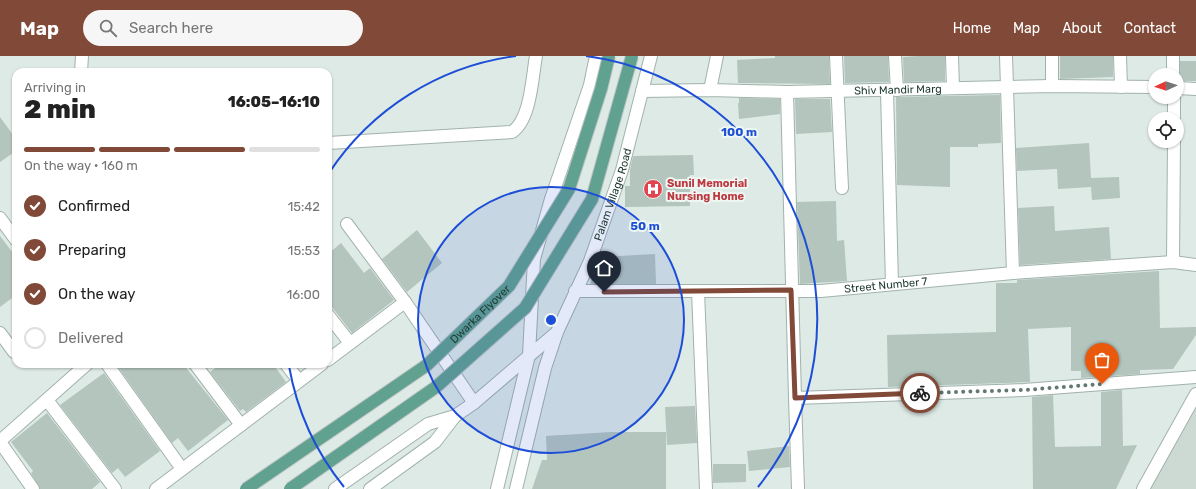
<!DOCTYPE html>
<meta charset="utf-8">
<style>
:root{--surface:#fff;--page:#f6f6f6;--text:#222;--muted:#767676;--line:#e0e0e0;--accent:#814937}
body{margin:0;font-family:Rubik,sans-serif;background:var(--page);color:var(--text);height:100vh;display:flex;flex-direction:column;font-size:15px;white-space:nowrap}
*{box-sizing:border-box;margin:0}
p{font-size:13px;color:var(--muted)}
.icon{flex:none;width:22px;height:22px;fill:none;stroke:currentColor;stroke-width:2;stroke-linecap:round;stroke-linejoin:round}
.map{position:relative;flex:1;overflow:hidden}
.panel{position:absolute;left:12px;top:12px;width:320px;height:300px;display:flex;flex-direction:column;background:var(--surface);border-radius:12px;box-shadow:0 1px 3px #0004}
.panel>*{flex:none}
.needle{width:26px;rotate:267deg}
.tools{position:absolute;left:1148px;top:12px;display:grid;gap:8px}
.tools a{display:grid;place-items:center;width:36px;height:36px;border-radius:50%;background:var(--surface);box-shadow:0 1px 3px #0004;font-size:20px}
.pin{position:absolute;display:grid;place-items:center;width:34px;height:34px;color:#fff;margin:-41px -17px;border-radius:50% 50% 50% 0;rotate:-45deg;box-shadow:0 0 4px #0007}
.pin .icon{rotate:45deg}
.courier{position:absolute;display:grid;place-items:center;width:40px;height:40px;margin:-20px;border:3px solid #814937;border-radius:50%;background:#fff;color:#222;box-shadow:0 1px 5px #0007}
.headline em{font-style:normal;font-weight:800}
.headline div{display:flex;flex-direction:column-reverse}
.headline{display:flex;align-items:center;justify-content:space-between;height:68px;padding:0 12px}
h1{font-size:26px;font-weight:800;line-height:30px}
.bar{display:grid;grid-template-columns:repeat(4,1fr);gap:6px 4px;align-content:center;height:48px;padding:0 12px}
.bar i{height:5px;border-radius:3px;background:var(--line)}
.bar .selected{background:var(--accent)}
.bar p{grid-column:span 4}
ol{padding:0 12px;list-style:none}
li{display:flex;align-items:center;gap:12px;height:44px}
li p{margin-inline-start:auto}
li .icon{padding:4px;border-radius:50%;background:var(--accent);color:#fff;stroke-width:4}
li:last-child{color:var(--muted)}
li i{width:22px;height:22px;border:2px solid var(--line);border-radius:50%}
header{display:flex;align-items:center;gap:24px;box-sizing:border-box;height:56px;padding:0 20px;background:var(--accent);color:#fff}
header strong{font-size:19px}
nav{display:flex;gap:22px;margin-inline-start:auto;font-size:14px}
.search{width:280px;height:36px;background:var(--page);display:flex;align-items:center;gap:10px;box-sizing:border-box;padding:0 14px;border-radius:22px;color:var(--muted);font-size:15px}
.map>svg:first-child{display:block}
.built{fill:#ccdad3}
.building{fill:#b3c5bd}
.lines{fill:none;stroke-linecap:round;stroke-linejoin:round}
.minor-casing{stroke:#a1b2ac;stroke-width:14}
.tertiary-casing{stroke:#a1b2ac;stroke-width:14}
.minor{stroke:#fff;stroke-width:12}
.tertiary{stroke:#fff;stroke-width:12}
.primary-bridge-casing{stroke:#bcc4c2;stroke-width:14;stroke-linecap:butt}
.primary-bridge{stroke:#61a190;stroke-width:12}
.done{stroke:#627871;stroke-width:4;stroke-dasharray:0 7.2}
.route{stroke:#814937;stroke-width:5}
.ring{fill:none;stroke:#1d4ed8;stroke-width:2}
.labels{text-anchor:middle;stroke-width:4;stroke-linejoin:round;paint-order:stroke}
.street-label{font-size:11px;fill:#1f3a32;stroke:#eef7f2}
.health-label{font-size:11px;font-weight:bold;fill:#be3a42;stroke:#eef7f2;text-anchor:start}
.centre{fill:#1d4ed8;stroke:#eef7f2;stroke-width:2}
.ring-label{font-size:12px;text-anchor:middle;font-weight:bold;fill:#1d4ed8;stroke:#eef7f2;stroke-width:4;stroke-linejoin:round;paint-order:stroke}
</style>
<header>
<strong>Map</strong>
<div class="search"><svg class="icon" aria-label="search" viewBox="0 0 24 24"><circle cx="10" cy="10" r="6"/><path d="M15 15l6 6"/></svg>Search here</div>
<nav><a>Home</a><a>Map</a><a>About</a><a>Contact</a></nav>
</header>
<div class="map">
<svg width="1196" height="433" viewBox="0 0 1196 433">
<rect width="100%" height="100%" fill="#deeae5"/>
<path class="built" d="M 1196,338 L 1196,433 L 1143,433 Z"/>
<g class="building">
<path d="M 775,0 L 829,0 L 830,28 L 738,27 L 737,4 L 775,2 Z"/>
<path d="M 844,0 L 888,0 L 889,26 L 845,27 Z"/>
<path d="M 918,0 L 945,0 L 945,25 L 904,26 L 903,1 Z"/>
<path d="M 1060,0 L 1113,0 L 1113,21 L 1060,23 Z"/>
<path d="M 1180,5 L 1196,5 L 1196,25 L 1178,25 L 1180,19 Z"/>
<path d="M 1000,39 L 1001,87 L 978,88 L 978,91 L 950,91 L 950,131 L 897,129 L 896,41 Z"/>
<path d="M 739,42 L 780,43 L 780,58 L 739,63 L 738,47 L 739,47 Z"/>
<path d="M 795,43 L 830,43 L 832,76 L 796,78 Z"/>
<path d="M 0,61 L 16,83 L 16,95 L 0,106 Z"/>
<path d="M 1089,87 L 1091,122 L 1119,121 L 1120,142 L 1092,144 L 1091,131 L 1058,133 L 1057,113 L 1017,115 L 1016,92 Z"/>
<path d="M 693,99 L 694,119 L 690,119 L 690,150 L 625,151 L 625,130 L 630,130 L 630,114 L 633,100 Z"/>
<path d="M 836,145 L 837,185 L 844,184 L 847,225 L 800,228 L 797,146 Z"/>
<path d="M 1054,150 L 1055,175 L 1109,171 L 1111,203 L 1020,209 L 1018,152 Z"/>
<path d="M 417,174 L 442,207 L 407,236 L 382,203 Z"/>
<path d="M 0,180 L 16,201 L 16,239 L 0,251 Z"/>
<path d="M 341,187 L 364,217 L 370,212 L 394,244 L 352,277 L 328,246 L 328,198 Z"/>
<path d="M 655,198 L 656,228 L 590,228 L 601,201 Z"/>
<path d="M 1159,215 L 1160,272 L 1196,271 L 1196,279 L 1173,313 L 1140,314 L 1140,318 L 1081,322 L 1081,315 L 1071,315 L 1071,271 L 1028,273 L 1030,326 L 888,331 L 887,279 L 996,276 L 996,227 L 1017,227 L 1017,224 Z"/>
<path d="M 116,308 L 183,308 L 228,364 L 188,395 L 178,382 L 172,387 Z"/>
<path d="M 221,308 L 273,308 L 286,326 L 246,356 L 243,353 L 240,355 L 210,316 Z"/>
<path d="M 104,317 L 160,395 L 125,421 L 118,412 L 112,417 L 60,349 Z"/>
<path d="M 1122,334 L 1123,390 L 1137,389 L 1116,433 L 1033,433 L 1032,341 L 1053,339 L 1055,391 L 1101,390 L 1101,336 Z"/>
<path d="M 695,350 L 697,387 L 667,389 L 665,351 Z"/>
<path d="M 47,357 L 100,426 L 92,433 L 40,433 L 31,417 L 33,415 L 11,386 Z"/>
<path d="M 611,376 L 666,376 L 666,433 L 532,433 L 542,404 L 547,404 L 546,380 Z"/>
<path d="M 789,390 L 790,411 L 749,415 L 747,395 Z"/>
<path d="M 713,408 L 746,408 L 746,426 L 713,427 Z"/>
</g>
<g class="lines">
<g class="minor-casing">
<g id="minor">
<path d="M 836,0 L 842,132"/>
<path d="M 895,0 L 897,34"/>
<path d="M 952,0 L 953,32"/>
<path d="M 1006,0 L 1013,217"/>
<path d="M 1052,0 L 1052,30"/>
<path d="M 1120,0 L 1121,31"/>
<path d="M 1173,0 L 1173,19"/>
<path d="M 81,16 L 82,0"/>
<path d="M 1177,32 L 1196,33"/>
<path d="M 710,34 L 717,0"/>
<path d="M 887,34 L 892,228"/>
<path id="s1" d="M 642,35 L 710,34 L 787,36 L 1052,30 L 1155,31"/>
<path d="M 787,36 L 795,342 L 1024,334 L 1196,321"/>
<path d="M 1174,63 L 1174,41"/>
<path d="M 328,87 L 512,76 C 531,63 532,22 536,0"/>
<path d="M 0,162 L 16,184"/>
<path d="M 347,168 L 405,246 L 474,347"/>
<path d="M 1173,206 L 1174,85"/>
<path id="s2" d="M 575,235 L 821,235 L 1013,217 L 1173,206 L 1196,209"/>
<path d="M 698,235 L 706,433"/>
<path d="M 328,259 L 350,287"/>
<path d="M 0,277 L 14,296"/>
<path d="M 328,304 L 405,246"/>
<path d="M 107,308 L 182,413"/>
<path d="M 195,308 L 241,369"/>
<path d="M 286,308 L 299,325"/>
<path d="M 795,342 L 798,433"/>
<path d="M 47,344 L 115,433"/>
<path d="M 0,385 L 87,308"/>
<path d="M 0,386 L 33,433"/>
<path d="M 156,433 L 322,308"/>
</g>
</g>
<g class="tertiary-casing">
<g id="tertiary">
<path d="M 335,433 L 428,368 L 455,360"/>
<path d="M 370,433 L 435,386 L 455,360 L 474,347 L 557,276"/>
<path d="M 497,433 L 529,299 L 534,203 L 551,143 L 590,29 L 596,0"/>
<path id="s3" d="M 516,433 L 545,312 L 557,276 L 590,205 L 622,114 L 651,0"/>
<path d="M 1143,433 L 1196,338"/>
</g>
</g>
<use href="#minor" class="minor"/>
<use href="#tertiary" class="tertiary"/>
<g class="primary-bridge-casing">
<g id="primary-bridge">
<path id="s4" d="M 246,433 L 427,309 L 509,230 L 569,133 L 601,33 L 609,0"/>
<path d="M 290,433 L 436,331 L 525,252 L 592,143 L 632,0"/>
</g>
</g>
<use href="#primary-bridge" class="primary-bridge"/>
</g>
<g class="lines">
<path class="done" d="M 920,337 L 1024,334 L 1102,328"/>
<path class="route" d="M 604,236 L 791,234 L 795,342 L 920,337"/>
</g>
<circle cx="551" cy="264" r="133" fill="#1d4ed8" fill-opacity=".12"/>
<g class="ring">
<circle cx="551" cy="264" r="133"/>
<path d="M344 431A266 266 0 0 1 289 310M329 117A266 266 0 0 1 516 0M586 0A266 266 0 0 1 758 431"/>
</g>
<defs>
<g id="hospital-disc" transform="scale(1)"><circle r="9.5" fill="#e0444e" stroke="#eef7f2"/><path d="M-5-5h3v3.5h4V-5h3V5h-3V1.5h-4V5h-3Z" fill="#fff"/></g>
</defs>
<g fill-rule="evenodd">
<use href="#hospital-disc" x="653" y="133"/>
</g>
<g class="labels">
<g class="street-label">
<text dy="4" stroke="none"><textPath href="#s1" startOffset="256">Shiv Mandir Marg</textPath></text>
<text dy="4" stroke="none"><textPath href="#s3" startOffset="311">Palam Village Road</textPath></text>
<text dy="4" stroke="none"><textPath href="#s2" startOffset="311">Street Number 7</textPath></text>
<text dy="4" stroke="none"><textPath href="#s4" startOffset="293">Dwarka Flyover</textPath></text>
</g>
<g class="health-label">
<text x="667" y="131">Sunil Memorial<tspan x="667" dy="13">Nursing Home</tspan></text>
</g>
</g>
<circle cx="551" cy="264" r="6" class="centre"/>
<g class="ring-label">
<text x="739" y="80">100 m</text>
<text x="645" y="174">50 m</text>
</g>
</svg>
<div class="tools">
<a><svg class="needle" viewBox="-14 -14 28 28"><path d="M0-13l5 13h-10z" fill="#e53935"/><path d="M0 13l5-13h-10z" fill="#767676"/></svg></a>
<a><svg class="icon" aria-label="locate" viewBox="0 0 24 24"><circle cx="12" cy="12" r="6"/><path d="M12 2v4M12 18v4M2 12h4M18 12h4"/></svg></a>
</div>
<div class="pin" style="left:1102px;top:328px;background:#ea580c"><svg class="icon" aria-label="bag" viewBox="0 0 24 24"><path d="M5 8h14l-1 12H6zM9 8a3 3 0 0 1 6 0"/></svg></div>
<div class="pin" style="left:604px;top:236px;background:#1f2937"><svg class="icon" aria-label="home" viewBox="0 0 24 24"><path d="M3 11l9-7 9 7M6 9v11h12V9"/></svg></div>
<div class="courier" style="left:920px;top:337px"><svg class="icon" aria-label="bike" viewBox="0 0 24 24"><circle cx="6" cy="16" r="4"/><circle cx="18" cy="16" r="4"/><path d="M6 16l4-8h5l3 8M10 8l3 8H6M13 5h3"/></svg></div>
<section class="panel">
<div class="headline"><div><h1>2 min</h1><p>Arriving in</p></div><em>16:05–16:10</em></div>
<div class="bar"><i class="selected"></i><i class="selected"></i><i class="selected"></i><i></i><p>On the way · 160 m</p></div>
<ol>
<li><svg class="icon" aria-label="check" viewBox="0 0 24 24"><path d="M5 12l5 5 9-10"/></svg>Confirmed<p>15:42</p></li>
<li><svg class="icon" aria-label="check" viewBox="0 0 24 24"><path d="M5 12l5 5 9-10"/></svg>Preparing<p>15:53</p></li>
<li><svg class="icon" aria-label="check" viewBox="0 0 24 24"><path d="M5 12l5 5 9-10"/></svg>On the way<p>16:00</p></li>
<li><i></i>Delivered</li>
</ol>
</section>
</div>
